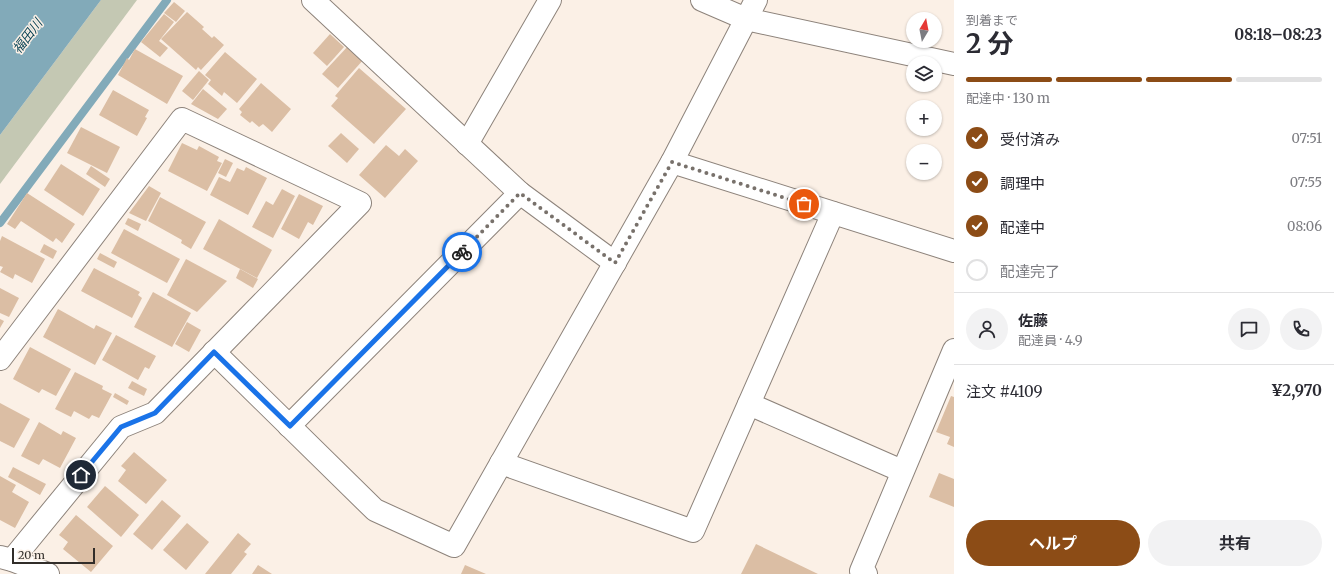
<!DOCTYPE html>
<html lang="ja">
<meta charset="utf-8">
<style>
:root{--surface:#fff;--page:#f2f2f3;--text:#2b2b33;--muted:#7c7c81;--line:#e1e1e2;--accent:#8c4c16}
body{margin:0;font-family:Merriweather,"Noto Sans JP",serif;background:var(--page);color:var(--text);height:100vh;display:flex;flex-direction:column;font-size:15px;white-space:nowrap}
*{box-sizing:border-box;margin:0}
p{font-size:13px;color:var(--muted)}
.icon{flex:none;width:22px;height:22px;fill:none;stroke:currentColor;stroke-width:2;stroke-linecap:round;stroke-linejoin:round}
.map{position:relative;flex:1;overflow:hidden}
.panel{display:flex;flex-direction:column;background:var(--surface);width:380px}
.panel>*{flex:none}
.needle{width:26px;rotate:10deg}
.controls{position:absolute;left:906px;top:12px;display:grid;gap:8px}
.controls a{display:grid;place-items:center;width:36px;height:36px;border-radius:50%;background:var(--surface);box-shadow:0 1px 3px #0004;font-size:20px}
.scale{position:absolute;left:12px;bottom:10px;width:83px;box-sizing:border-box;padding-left:4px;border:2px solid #312d29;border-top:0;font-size:11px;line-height:14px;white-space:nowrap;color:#312d29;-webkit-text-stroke:3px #fbf0e6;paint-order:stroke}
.pin{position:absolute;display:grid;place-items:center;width:34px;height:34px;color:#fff;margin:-17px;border:2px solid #fff;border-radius:50%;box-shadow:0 1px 4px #0007}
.courier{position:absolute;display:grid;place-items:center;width:40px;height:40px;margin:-20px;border:3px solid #1a73e8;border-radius:50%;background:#fff;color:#222;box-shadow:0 1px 5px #0007}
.head em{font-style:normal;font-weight:700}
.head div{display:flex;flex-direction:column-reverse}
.head{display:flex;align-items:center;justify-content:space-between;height:68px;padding:0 12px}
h1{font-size:26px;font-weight:700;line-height:30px}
.bar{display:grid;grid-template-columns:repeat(4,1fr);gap:6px 4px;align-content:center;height:48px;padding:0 12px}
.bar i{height:5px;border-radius:3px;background:var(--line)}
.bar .selected{background:var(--accent)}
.bar p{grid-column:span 4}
.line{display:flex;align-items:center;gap:10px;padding:0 12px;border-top:1px solid var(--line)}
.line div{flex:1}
.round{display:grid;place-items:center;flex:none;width:42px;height:42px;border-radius:21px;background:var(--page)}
ol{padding:0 12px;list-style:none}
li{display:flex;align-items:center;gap:12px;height:44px}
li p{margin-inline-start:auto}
li .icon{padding:4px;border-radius:50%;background:var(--accent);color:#fff;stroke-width:4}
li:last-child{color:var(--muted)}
li i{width:22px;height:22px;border:2px solid var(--line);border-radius:50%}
.button{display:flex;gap:8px;margin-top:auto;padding:8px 12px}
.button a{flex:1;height:46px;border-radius:24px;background:var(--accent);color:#fff;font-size:16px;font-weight:700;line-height:46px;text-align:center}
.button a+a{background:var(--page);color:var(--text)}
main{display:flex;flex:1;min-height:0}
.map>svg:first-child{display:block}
.green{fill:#c4c8b3}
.water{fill:#82aab9}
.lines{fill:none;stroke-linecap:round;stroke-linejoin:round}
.stream{stroke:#82aab9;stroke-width:8}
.building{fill:#dbbea4}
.minor-casing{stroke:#8d837b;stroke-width:24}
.minor{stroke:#fff;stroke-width:22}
.done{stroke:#78716b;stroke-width:4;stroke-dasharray:0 7.2}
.route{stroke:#1a73e8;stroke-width:5}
.labels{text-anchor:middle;stroke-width:3;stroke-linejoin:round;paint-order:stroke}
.water-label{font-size:13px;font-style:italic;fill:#0d4657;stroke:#fbf0e6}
</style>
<main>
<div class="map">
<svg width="954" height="574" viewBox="0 0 954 574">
<rect width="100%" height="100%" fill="#fbf0e6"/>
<path class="green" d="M 101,0 L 137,0 L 0,184 L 0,135 Z"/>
<path class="water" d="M 0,0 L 101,0 L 0,135 Z"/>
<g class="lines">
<path class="stream" d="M 0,223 L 167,0"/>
</g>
<g class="building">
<path d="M 174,2 L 185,11 L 176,22 L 164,13 Z"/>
<path d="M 187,12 L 204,27 L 202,29 L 212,38 L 214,36 L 224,45 L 201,70 L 198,67 L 196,70 L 161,39 Z"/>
<path d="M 164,14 L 174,22 L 159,41 L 168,48 L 160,57 L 141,42 Z"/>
<path d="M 330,34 L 344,47 L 327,66 L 313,53 Z"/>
<path d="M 349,45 L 364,59 L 338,88 L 322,74 Z"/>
<path d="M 135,49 L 183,76 L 167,104 L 118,75 L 127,58 L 129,60 Z"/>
<path d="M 225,52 L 257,79 L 237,103 L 224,92 L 222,96 L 208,84 L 211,80 L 205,75 Z"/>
<path d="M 359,68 L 406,109 L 374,144 L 331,106 L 338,98 L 335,96 Z"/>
<path d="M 199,71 L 209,80 L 193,100 L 182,91 Z"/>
<path d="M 261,83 L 291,109 L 272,132 L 263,124 L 259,127 L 252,121 L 250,123 L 240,115 L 242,112 L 239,109 Z"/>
<path d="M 203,89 L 227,109 L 218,119 L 191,104 Z"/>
<path d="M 113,90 L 149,110 L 145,117 L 147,118 L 137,136 L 99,115 Z"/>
<path d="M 81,127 L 120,147 L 107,173 L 67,153 Z"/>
<path d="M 341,133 L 359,149 L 347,163 L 328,146 Z"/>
<path d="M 182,143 L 197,150 L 199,146 L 219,157 L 217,161 L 222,163 L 207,191 L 168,171 Z"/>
<path d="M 386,145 L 399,156 L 405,149 L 418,161 L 385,198 L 359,175 Z"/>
<path d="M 225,159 L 233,163 L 226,177 L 218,173 Z"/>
<path d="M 61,164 L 100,189 L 83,216 L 44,190 Z"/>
<path d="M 91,166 L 110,179 L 105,187 L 86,174 Z"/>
<path d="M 246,167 L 267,178 L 248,215 L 210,195 L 219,177 L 230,182 L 237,168 L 244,171 Z"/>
<path d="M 149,186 L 161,193 L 146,221 L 129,213 Z"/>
<path d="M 282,189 L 295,196 L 273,238 L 252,227 L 266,201 L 273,205 Z"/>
<path d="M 27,193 L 75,224 L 62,243 L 56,238 L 53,242 L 21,221 L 15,229 L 7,224 Z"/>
<path d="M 299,194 L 323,206 L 313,225 L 308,222 L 299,239 L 281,229 Z"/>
<path d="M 160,197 L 206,222 L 191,249 L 181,243 L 182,240 L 148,221 Z"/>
<path d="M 128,218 L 141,224 L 138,231 L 125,224 Z"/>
<path d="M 219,219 L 272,250 L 257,278 L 203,249 Z"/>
<path d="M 124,229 L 180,259 L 167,283 L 111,253 Z"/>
<path d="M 2,236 L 45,259 L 32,283 L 15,274 L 13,279 L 0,272 L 3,267 L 0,266 L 0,241 Z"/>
<path d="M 44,244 L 57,251 L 53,259 L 40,252 Z"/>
<path d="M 100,253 L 117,262 L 114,268 L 97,259 Z"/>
<path d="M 186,259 L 227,281 L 197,312 L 167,295 Z"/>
<path d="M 94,268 L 140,292 L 138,295 L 142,298 L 132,318 L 81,291 Z"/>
<path d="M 240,269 L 258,279 L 253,288 L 236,278 Z"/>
<path d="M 0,288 L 19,298 L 9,317 L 0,313 Z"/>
<path d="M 153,292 L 191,313 L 172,347 L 134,327 Z"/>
<path d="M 58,309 L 94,329 L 96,325 L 112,333 L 95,365 L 43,337 Z"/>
<path d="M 0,319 L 4,321 L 0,328 Z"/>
<path d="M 187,322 L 201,330 L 189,352 L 175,344 Z"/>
<path d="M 116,335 L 156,356 L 149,369 L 145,367 L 138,380 L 102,360 Z"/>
<path d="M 30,347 L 71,369 L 56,396 L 42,389 L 39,393 L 13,379 Z"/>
<path d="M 75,372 L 103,386 L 102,389 L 112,394 L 99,418 L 92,415 L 89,419 L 74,411 L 71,417 L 55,409 Z"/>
<path d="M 132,381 L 147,389 L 144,396 L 128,388 Z"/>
<path d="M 115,393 L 129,401 L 127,405 L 113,397 Z"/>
<path d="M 951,396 L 954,397 L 954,447 L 947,444 L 950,437 L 936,432 Z"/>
<path d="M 0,403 L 30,419 L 14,448 L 0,441 Z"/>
<path d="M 39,422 L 61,435 L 63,431 L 76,438 L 60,468 L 43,459 L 39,465 L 21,456 Z"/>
<path d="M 134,452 L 167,480 L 146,504 L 118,481 L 126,470 L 121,466 Z"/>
<path d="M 13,467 L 46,484 L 40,495 L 8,477 Z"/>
<path d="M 939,473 L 954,479 L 954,507 L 929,497 Z"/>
<path d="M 0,476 L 16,485 L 12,492 L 29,502 L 15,528 L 0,520 Z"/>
<path d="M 105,486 L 139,515 L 121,537 L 87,507 Z"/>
<path d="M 162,500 L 181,516 L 152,550 L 133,534 Z"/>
<path d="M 76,515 L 113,546 L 91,572 L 63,549 L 68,542 L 59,535 Z"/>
<path d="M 187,523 L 209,542 L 186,570 L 163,550 Z"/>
<path d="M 238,533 L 251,544 L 244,552 L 247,554 L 231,574 L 205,574 Z"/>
<path d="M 756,544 L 818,574 L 741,574 Z"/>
<path d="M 258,565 L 272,574 L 252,574 Z"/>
<path d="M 465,565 L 486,574 L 461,574 Z"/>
</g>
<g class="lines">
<g class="minor-casing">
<g id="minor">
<path d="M 313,0 L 520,193 L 615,263"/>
<path d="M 702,0 L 746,19 L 954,64"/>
<path d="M 467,144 L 550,0"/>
<path d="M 672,162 L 756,0"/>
<path d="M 214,352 L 375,510 L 454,546 L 672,162 L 954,251"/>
<path d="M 0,359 L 182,119 L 360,203 L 155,413 L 121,427 L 12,560"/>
<path d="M 749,404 L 902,471"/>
<path d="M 289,426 L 520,193"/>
<path d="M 501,463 L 693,531 L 833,213"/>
<path d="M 0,557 L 12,560 L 48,574"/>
<path d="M 866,574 L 861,571 L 954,350"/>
</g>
</g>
<use href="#minor" class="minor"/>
</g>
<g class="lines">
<path class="done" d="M 462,252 L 520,193 L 615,263 L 672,162 L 804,204"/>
<path class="route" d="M 81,475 L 121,427 L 155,413 L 214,352 L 290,426 L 462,252"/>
</g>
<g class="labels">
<g class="water-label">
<text transform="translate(27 36) rotate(-53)" y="5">福田川</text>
</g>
</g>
</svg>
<div class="controls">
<a><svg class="needle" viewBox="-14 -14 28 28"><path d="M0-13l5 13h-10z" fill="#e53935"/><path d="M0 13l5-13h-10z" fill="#7c7c81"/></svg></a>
<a><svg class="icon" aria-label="layers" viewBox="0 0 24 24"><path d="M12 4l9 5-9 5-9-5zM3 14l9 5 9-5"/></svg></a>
<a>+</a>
<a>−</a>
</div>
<div class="scale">20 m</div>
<div class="pin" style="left:804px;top:204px;background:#ea580c"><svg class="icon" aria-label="bag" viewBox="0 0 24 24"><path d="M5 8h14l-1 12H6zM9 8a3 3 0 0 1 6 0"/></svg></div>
<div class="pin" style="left:81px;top:475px;background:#1f2937"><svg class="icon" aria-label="home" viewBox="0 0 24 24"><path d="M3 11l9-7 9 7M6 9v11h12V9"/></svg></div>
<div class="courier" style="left:462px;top:252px"><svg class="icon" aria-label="bike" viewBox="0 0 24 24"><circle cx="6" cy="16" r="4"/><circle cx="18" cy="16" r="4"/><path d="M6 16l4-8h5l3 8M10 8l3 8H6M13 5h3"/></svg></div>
</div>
<section class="panel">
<div class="head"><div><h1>2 分</h1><p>到着まで</p></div><em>08:18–08:23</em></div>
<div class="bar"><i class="selected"></i><i class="selected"></i><i class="selected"></i><i></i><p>配達中 · 130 m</p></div>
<ol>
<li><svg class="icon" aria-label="check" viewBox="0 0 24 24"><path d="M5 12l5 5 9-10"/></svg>受付済み<p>07:51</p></li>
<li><svg class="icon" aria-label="check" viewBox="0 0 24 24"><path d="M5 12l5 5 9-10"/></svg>調理中<p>07:55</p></li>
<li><svg class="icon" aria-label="check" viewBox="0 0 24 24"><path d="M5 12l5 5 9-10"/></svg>配達中<p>08:06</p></li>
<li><i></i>配達完了</li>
</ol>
<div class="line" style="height:72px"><a class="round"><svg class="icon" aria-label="person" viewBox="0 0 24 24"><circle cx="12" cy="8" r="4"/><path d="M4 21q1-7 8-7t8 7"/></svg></a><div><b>佐藤</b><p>配達員 · 4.9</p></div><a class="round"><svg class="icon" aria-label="chat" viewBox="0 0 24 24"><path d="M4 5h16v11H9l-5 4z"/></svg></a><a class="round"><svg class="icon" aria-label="phone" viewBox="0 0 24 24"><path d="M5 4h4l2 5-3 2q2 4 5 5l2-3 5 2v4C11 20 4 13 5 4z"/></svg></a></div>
<div class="line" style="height:52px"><div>注文 #4109</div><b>¥2,970</b></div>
<div class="button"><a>ヘルプ</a><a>共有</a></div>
</section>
</main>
